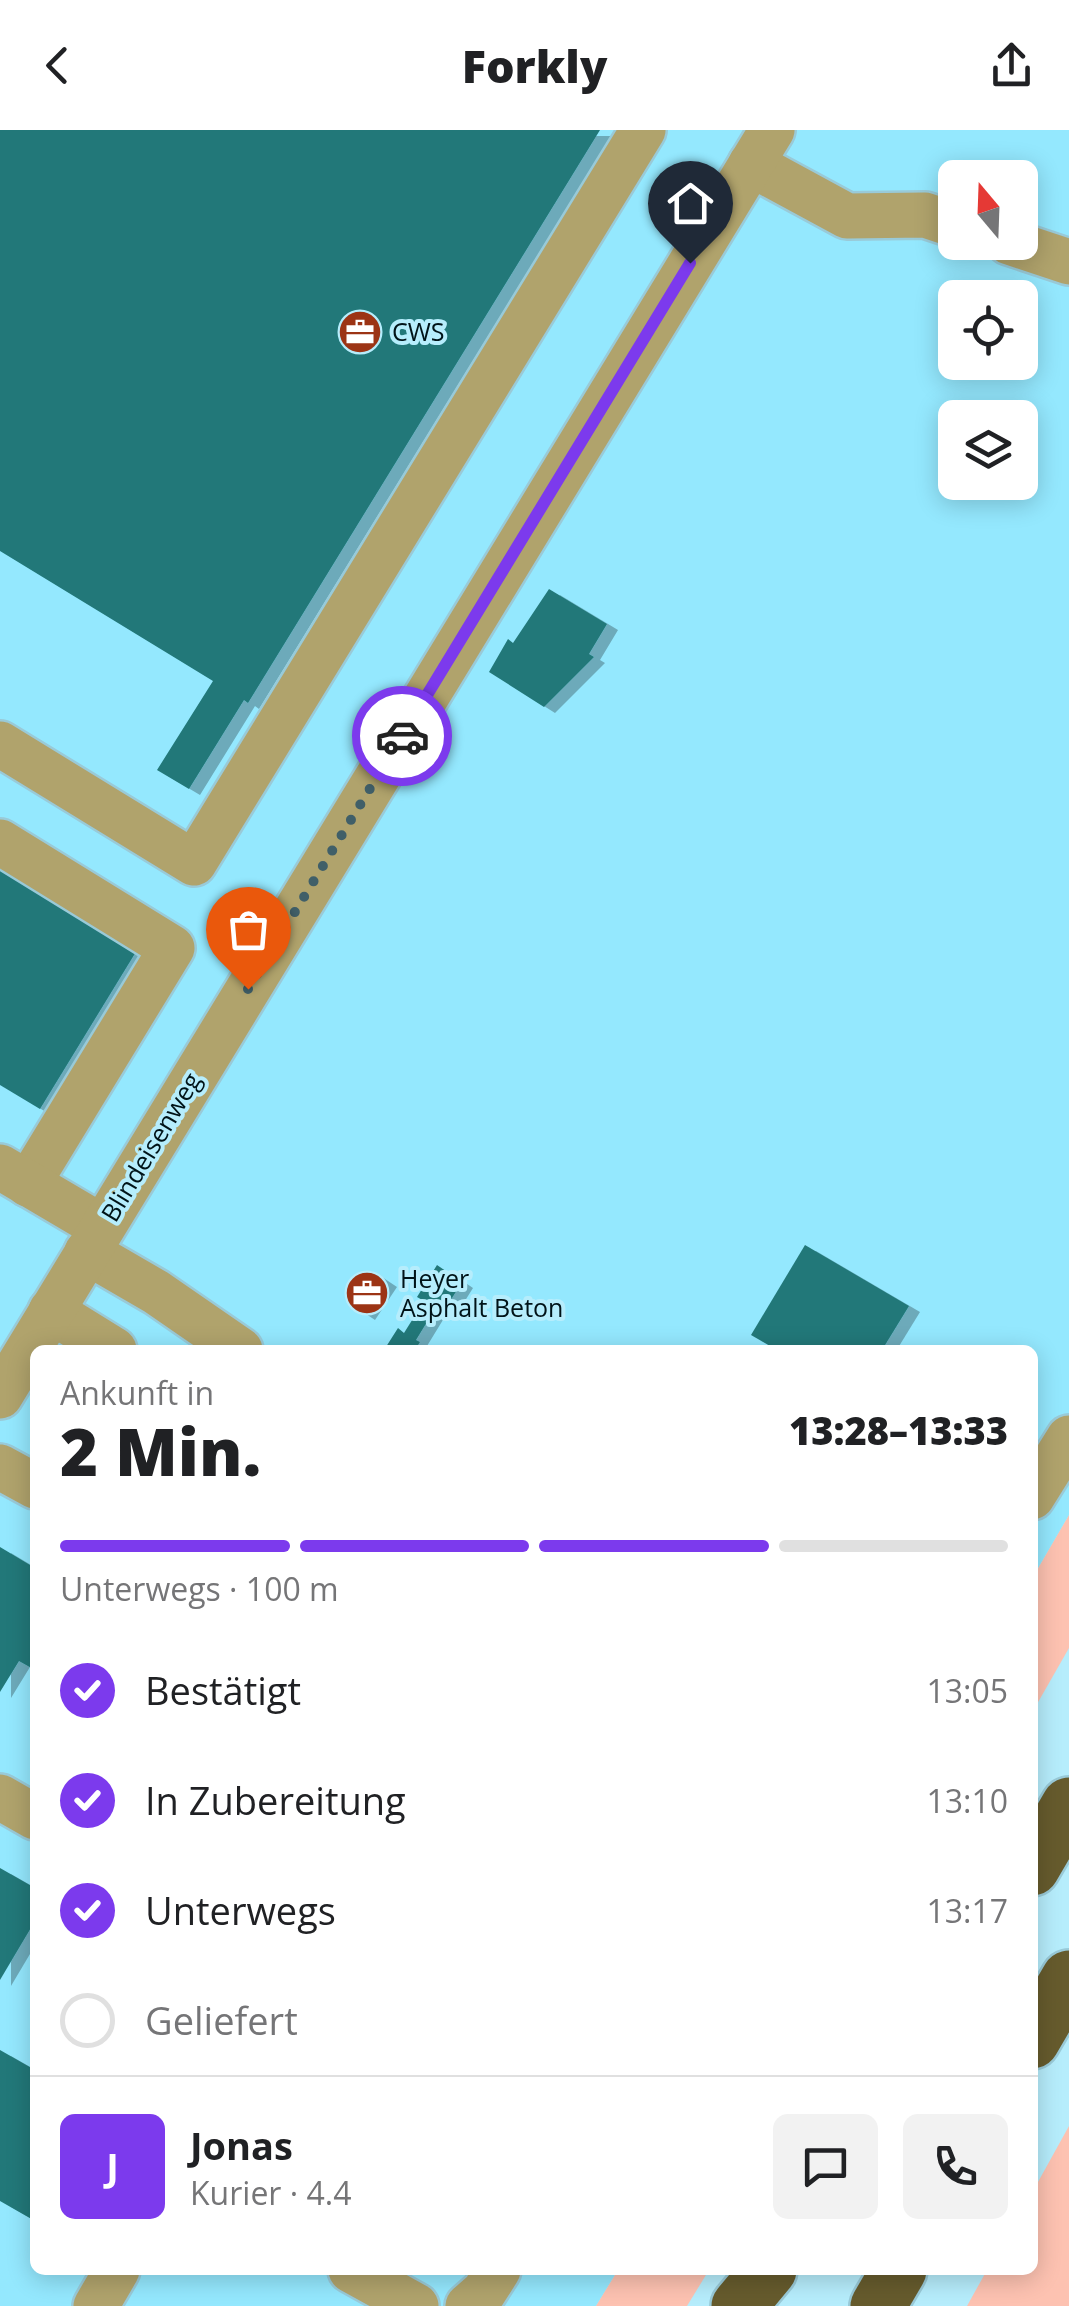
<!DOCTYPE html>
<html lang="de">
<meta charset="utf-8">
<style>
:root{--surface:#fff;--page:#f2f2f2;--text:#202124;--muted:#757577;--line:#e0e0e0;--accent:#7c3aed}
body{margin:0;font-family:"Open Sans",sans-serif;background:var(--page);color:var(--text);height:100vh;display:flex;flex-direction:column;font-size:38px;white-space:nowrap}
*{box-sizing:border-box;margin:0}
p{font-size:32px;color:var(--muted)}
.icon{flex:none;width:55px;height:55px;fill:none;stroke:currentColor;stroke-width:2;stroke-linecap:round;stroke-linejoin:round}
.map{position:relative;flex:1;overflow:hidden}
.side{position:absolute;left:30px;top:1215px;width:1008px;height:930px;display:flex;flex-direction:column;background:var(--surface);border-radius:15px;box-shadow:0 5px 25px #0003}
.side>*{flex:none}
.needle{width:65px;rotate:341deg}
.buttons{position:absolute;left:938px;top:30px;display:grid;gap:20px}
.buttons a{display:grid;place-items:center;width:100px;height:100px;border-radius:15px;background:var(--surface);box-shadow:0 5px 25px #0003;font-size:50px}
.pin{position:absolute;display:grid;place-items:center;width:85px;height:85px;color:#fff;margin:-102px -42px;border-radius:50% 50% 50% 0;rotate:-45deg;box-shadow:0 0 10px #0007}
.pin .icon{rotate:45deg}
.courier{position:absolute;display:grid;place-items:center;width:100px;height:100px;margin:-50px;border:8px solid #7c3aed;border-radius:50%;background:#fff;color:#222;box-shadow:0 2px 12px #0007}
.summary em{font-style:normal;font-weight:800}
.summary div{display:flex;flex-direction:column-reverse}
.summary{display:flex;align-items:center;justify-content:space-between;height:170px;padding:0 30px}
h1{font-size:65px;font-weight:800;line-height:75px}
.bar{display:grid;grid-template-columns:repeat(4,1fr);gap:15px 10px;align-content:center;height:120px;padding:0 30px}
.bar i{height:12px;border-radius:8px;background:var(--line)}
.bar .on{background:var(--accent)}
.bar p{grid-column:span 4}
.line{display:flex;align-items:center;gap:25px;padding:0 30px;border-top:2px solid var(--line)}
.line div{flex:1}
.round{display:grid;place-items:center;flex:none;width:105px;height:105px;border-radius:15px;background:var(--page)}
ol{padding:0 30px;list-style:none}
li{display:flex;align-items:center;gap:30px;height:110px}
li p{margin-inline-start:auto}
li .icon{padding:10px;border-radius:50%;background:var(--accent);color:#fff;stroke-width:4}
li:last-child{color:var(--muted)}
li i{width:55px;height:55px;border:5px solid var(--line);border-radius:50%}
header{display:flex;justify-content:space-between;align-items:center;height:130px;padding:0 30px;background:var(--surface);font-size:45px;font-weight:800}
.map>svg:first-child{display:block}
.built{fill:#94e8fe;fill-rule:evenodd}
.green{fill:#fdc2b1}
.building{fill:#227879;filter:url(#shadow)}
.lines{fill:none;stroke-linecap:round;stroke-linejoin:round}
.minor-casing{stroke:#99cad8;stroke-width:50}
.highway-casing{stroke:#99cad8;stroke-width:60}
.minor{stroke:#b0a36c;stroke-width:45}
.highway{stroke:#665b2d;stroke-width:55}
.done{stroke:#405f68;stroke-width:10;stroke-dasharray:0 18}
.route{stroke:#7c3aed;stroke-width:12}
.labels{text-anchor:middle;stroke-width:8;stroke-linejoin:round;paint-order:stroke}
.poi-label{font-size:25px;fill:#001318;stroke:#b6edfc;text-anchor:start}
.street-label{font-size:25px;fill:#001318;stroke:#b6edfc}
</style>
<header><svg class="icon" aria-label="back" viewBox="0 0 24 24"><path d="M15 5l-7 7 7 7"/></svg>Forkly<svg class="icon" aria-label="share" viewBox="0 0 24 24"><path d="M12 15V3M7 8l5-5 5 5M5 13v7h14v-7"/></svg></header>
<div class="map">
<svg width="1069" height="2176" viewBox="0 0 1069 2176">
<defs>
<filter id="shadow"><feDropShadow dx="11" dy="6" stdDeviation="0" flood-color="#0004"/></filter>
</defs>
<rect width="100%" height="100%" fill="#b6edfc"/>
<path class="built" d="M 0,0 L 1069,0 L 1069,1385 L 1033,1447 L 1032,1220 L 35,1220 L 35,2140 L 618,2140 L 596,2176 L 0,2176 ZM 955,48 L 1020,48 L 1020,112 L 955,112 ZM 955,168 L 1020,168 L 1020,232 L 955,232 ZM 955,288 L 1020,288 L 1020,352 L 955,352 Z"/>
<g class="green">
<path d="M 1069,1385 L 1069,1518 L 1033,1581 L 1033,1447 Z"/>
<path d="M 1069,1996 L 1069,2176 L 967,2176 L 987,2140 L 1032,2140 L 1033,2061 Z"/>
<path d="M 618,2140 L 709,2140 L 687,2176 L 596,2176 Z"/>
</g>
<g class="building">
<path d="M 0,0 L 600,0 L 248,573 L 244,570 L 189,659 L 157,640 L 213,551 L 0,421 Z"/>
<path d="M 549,459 L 607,494 L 589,524 L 594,527 L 544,577 L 489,542 L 508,509 L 513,513 Z"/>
<path d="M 0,725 L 142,812 L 40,979 L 0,955 Z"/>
<path d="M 805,1115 L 909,1176 L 882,1220 L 777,1220 L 751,1205 Z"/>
<path d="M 437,1135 L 462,1152 L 447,1176 L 441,1172 L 435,1179 L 416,1210 L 420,1212 L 415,1220 L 384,1220 L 398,1198 L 404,1203 L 424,1171 L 417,1167 Z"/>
<path d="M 371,1141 L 386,1151 L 364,1184 L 349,1174 Z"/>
<path d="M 0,1417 L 35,1438 L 35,1540 L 19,1531 L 0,1562 Z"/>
<path d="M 0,1738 L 35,1758 L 35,1791 L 0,1850 Z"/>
<path d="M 0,1920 L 35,1940 L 35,2091 L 0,2071 Z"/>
</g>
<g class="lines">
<g class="minor-casing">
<g id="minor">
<path d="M 751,34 L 847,86 L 925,85 L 955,95"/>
<path d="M 1009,112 L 1069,132"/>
<path d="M 0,614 L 194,733 L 643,0"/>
<path d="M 0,712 L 172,818 L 28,1054"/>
<path d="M 0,1037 L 102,1097"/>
<path d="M 87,1122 L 156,1162 L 240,1220"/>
<path d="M 51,1181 L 114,1220"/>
<path d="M 0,1266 L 772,0"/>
<path d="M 0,1337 L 35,1356"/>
<path d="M 1032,1367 L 1069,1308"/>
<path d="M 0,1667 L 35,1687"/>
<path d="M 351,2140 L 416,2176"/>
<path d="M 96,2176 L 117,2140"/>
<path d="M 468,2176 L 484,2162 L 498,2140"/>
</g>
</g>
<g class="highway-casing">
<g id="highway">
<path d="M 1032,1738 L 1069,1675"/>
<path d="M 1032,1911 L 1069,1848"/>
<path d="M 739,2176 L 769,2140"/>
<path d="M 878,2176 L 899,2140"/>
</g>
</g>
<use href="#minor" class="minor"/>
<use href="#highway" class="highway"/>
</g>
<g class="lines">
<path class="done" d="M 248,859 L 402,606"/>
<path class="route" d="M 402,606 L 690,133"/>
</g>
<defs>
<g id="office-disc" transform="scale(2.25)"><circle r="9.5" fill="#9c3415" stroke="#b6edfc"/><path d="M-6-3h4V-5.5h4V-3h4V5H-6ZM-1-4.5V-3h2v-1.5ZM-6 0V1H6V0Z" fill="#fff"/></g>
</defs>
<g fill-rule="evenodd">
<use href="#office-disc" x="360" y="202"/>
<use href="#office-disc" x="367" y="1163"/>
</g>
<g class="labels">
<g class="poi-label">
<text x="392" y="211">CWS</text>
<text x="400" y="1158">Heyer<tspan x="400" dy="29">Asphalt Beton</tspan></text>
</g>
<g class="street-label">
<text transform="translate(151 1017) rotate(-59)" y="9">Blindeisenweg</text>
</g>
</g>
</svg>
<div class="buttons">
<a><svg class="needle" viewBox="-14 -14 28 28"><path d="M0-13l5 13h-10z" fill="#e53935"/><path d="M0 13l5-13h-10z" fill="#757577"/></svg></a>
<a><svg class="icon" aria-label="locate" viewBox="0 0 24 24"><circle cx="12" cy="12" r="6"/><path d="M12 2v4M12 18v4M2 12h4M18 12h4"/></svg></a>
<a><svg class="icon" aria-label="layers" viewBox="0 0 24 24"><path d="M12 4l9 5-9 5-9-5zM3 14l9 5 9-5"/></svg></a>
</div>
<div class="pin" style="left:248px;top:859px;background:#ea580c"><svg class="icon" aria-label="bag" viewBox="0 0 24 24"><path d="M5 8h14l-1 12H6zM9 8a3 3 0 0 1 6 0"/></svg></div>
<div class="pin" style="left:690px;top:133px;background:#1f2937"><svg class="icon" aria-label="home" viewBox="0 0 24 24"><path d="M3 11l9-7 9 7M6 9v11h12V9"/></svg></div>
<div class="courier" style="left:402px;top:606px"><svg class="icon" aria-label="car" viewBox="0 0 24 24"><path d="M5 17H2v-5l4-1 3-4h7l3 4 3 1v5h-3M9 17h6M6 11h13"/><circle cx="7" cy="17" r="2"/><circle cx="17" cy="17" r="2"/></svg></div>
<section class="side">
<div class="summary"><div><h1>2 Min.</h1><p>Ankunft in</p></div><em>13:28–13:33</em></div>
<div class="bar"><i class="on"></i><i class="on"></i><i class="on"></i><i></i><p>Unterwegs · 100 m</p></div>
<ol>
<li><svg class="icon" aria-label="check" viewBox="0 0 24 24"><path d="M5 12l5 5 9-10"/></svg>Bestätigt<p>13:05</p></li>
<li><svg class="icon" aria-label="check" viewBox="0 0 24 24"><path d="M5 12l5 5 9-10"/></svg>In Zubereitung<p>13:10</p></li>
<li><svg class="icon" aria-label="check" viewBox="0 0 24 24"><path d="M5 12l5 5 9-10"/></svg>Unterwegs<p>13:17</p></li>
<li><i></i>Geliefert</li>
</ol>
<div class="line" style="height:180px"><b class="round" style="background:var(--accent);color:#fff">J</b><div><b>Jonas</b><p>Kurier · 4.4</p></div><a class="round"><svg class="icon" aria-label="chat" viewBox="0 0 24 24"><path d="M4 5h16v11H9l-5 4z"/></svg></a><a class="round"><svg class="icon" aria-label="phone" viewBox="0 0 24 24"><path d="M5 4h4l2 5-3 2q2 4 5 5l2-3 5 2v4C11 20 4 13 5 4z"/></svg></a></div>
</section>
</div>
